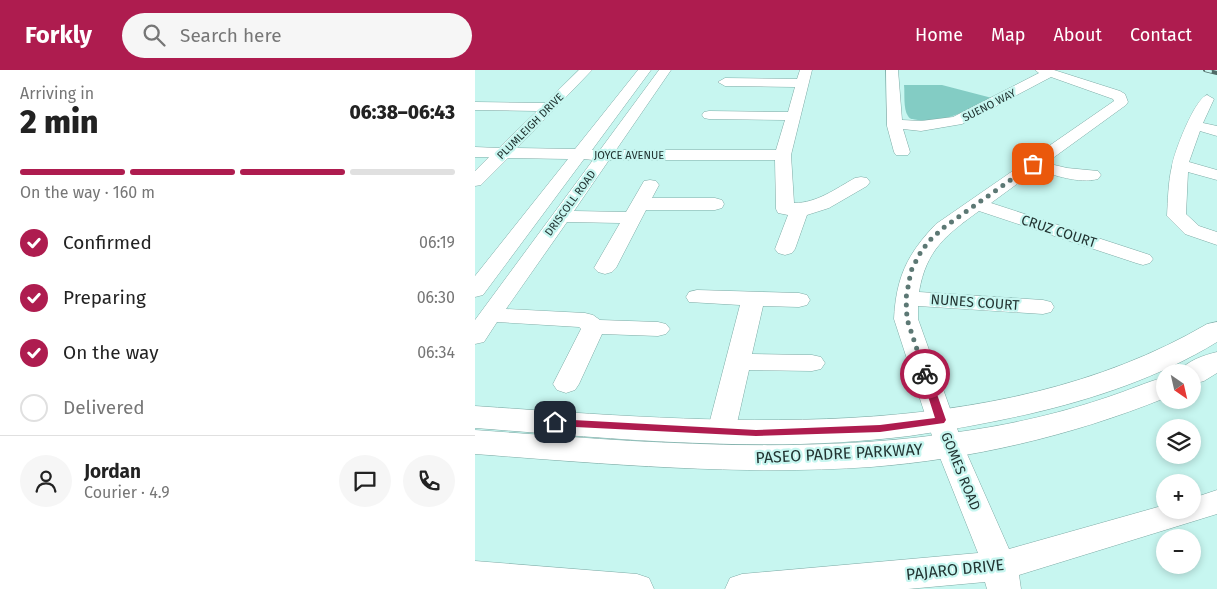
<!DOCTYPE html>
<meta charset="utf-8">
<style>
:root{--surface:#fff;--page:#f6f6f6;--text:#222;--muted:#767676;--line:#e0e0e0;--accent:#ae1c4f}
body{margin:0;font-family:"Fira Sans",sans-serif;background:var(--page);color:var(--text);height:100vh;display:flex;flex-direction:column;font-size:19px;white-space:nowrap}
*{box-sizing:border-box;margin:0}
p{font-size:16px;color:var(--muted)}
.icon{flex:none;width:28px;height:28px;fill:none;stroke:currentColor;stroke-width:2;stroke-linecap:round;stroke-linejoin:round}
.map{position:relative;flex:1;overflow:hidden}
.sheet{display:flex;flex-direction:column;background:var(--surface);width:475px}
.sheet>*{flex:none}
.needle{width:32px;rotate:146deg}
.fabs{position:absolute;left:681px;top:294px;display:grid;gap:10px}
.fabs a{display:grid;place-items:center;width:45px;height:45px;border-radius:50%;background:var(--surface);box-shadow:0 2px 8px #0003;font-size:25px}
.pin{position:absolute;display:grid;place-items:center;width:42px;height:42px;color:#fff;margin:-21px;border-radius:10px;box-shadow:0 2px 8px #0006}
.courier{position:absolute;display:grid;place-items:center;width:50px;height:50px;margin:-25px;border:4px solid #ae1c4f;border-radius:50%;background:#fff;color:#222;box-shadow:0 1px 6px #0007}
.summary em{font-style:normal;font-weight:800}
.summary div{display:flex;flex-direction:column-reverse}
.summary{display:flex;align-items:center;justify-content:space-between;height:85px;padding:0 20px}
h1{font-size:32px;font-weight:800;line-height:38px}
.bar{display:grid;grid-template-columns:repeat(4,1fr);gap:8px 5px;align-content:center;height:60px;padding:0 20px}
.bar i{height:6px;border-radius:4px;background:var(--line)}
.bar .on{background:var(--accent)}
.bar p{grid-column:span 4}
.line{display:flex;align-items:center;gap:12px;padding:0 20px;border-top:1px solid var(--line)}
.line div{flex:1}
.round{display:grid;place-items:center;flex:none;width:52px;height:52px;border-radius:26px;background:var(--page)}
ol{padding:0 20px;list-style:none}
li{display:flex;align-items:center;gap:15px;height:55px}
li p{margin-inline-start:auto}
li .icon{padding:5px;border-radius:50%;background:var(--accent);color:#fff;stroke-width:4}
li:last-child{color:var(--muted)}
li i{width:28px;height:28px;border:2px solid var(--line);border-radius:50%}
header{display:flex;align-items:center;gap:30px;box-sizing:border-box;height:70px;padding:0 25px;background:var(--accent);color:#fff}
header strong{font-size:24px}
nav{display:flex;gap:28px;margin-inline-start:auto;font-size:18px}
.search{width:350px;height:45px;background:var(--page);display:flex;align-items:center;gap:12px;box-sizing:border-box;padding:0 18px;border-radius:28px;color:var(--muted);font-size:19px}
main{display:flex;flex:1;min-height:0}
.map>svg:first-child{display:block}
.green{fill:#83ccc4}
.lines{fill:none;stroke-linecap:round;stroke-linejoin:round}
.minor-casing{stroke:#7eaba6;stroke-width:1}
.major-casing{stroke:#7eaba6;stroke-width:1}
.minor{fill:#fff;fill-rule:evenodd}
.major{fill:#fff;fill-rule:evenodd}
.rail-casing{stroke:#506b67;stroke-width:4}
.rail{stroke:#c7f6f0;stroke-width:2.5;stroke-dasharray:7;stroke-linecap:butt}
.route{fill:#ae1c4f}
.done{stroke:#5c7874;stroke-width:5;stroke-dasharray:0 9}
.labels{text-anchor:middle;stroke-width:4.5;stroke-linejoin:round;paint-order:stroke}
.far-street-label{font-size:11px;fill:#223432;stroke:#c7f6f0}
.street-label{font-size:14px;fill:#223432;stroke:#c7f6f0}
.near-street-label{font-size:16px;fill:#223432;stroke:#c7f6f0}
</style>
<header>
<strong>Forkly</strong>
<div class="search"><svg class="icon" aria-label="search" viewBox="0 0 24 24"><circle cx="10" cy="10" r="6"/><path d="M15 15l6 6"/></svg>Search here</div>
<nav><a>Home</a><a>Map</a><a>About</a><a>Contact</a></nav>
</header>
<main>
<section class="sheet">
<div class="summary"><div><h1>2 min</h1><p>Arriving in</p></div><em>06:38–06:43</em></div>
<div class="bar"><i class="on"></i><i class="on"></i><i class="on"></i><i></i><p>On the way · 160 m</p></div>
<ol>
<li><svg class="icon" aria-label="check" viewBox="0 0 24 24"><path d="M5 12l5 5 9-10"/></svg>Confirmed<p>06:19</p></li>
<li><svg class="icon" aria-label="check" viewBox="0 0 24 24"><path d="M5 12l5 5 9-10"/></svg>Preparing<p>06:30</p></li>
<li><svg class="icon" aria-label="check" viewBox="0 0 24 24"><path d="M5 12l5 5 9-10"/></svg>On the way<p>06:34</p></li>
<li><i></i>Delivered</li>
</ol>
<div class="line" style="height:90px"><a class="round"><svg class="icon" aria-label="person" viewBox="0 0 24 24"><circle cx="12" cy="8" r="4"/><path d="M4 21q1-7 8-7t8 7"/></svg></a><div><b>Jordan</b><p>Courier · 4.9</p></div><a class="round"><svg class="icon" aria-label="chat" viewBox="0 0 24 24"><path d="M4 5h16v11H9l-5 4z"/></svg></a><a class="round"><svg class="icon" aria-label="phone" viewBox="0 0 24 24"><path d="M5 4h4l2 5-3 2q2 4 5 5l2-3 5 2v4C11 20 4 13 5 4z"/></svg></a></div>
</section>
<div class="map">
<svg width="742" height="519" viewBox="0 0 742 519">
<rect width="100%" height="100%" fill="#c7f6f0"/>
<path class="green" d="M 429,15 L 467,15 L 517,28 C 493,40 471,53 443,50 C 439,49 435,50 433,46 C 428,39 430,23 429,15 Z"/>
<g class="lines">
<g class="minor-casing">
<g id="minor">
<path d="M 104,0 L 117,0 L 42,78 L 100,79 L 163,0 L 176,0 L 117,80 L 125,80 L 184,0 L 196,0 L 141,80 L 301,80 L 310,50 L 234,49 L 229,48 L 227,45 L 229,42 L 234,41 L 313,42 L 320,17 L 250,16 L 243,12 L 250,8 L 322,9 L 325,0 L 337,0 L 316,85 L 319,133 C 342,133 360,119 380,108 L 386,107 L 392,108 L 395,112 L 392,116 L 354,138 L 332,145 L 320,179 L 317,183 L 310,185 L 303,183 L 300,179 L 313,145 L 303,143 L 301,139 L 300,90 L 134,90 L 99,141 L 151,142 L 169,111 L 175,110 L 181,111 L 184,115 L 177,128 L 240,128 L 247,130 L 249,134 L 247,138 L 240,140 L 171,140 L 141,198 L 137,202 L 130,204 L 123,202 L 119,198 L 145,153 L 92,152 L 31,239 L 110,243 L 118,245 L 125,250 L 183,252 L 191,254 L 195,259 L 191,264 L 183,266 L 127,264 L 104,314 L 100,320 L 91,323 L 82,320 L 78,314 L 106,259 L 104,257 L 22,252 L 9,272 L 0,274 L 0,250 L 118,90 L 109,89 L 8,225 L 0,227 L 0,206 L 93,89 L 33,88 L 6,115 L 0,116 L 0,101 L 14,87 L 0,87 L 0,77 L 24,78 L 62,41 L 0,40 L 0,32 L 70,33 Z"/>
<path d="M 411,0 L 423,0 L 427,50 L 446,51 L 478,47 L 564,3 L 560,0 L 579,0 L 645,21 L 650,24 L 653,32 L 651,35 L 571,93 L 592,98 L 623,101 L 626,105 L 623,109 C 603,114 580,105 561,100 L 516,133 L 675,185 L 678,189 L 675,193 L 668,195 L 661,193 L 504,141 C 471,165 451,180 444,222 L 568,230 L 576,232 L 579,237 L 576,242 L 568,244 L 443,236 L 443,249 L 488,375 L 534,479 L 690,435 L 690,440 L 718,440 L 718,428 L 742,420 L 742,444 L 544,505 L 546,519 L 512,519 L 510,512 L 433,519 L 250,519 L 255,508 L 267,504 L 503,483 L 460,375 L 419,249 C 421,208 432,184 461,154 L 639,31 L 638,29 L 576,7 L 487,54 L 446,61 L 428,59 L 435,82 L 433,85 L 421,85 L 419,82 L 412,56 Z"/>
<path d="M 732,25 L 739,29 L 728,53 L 742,56 L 742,66 L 725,61 L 714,92 L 742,100 L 742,110 L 713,102 L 711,144 L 724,156 L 742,162 L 742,175 L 710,164 L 692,146 C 693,130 693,112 697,96 C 699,82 720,28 732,25 Z"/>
<path d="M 222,220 L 324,223 L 332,225 L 335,230 L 332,235 L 324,237 L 288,236 L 277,284 L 337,285 L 346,287 L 350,293 L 346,299 L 337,301 L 274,300 L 260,362 L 256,369 L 246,372 L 236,369 L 232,362 L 265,235 L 214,232 L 211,227 L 214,222 Z"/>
<path d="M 0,491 L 162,504 L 174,508 L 179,519 L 0,519 Z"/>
</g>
</g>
<g class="major-casing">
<g id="major">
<path d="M 742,252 L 742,272 C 685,307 619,329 554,344 C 514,353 475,360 434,366 C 291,384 144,369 0,358 L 0,336 C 238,352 518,379 732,254 Z"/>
<path d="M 742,282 L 742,303 L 729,311 L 718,314 L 718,302 L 704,302 C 711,291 729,285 742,282 Z"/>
<path d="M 690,307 L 690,328 C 596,366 497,389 396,397 C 264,406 132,394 0,384 L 0,360 C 166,372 332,387 497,360 C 543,353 589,342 633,327 C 652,321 671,312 690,307 Z"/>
</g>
</g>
<use href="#minor" class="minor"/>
<use href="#major" class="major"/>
<g class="rail-casing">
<path id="rail" d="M 730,0 L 742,3"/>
</g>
<use href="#rail" class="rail"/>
</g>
<path class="route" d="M 450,301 L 455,304 L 471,350 L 469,353 L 405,362 L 281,366 L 80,356 L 75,352 L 80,349 L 281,360 L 405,355 L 460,348 L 446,304 Z"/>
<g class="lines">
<path class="done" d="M 450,304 L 432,249 L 431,228 L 436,201 L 444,185 L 453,172 L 468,158 L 558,94"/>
</g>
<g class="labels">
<g class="far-street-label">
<text transform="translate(514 35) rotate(-27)" y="4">SUENO WAY</text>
<text transform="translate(55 56) rotate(-45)" y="4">PLUMLEIGH DRIVE</text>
<text x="154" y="89">JOYCE AVENUE</text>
<text transform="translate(95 133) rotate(-54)" y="4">DRISCOLL ROAD</text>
</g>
<g class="street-label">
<text transform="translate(584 161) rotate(18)" y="5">CRUZ COURT</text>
<text transform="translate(500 232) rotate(4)" y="5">NUNES COURT</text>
<text transform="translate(486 401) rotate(68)" y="5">GOMES ROAD</text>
</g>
<g class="near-street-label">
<text transform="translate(364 383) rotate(-3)" y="6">PASEO PADRE PARKWAY</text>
<text transform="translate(480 499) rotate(-6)" y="6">PAJARO DRIVE</text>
</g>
</g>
</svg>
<div class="fabs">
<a><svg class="needle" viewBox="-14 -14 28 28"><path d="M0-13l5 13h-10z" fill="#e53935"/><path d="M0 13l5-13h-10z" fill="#767676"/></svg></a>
<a><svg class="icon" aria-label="layers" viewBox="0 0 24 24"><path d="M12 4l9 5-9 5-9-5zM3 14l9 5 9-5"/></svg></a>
<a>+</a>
<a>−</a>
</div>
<div class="pin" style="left:558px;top:94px;background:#ea580c"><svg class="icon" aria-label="bag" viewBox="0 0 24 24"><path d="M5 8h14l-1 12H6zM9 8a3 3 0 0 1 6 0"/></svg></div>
<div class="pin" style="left:80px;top:352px;background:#1f2937"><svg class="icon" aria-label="home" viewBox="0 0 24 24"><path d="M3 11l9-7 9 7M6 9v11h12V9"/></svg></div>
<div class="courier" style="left:450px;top:304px"><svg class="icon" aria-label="bike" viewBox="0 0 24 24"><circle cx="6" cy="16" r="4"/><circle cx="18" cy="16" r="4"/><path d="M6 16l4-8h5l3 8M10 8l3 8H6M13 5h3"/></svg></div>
</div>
</main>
